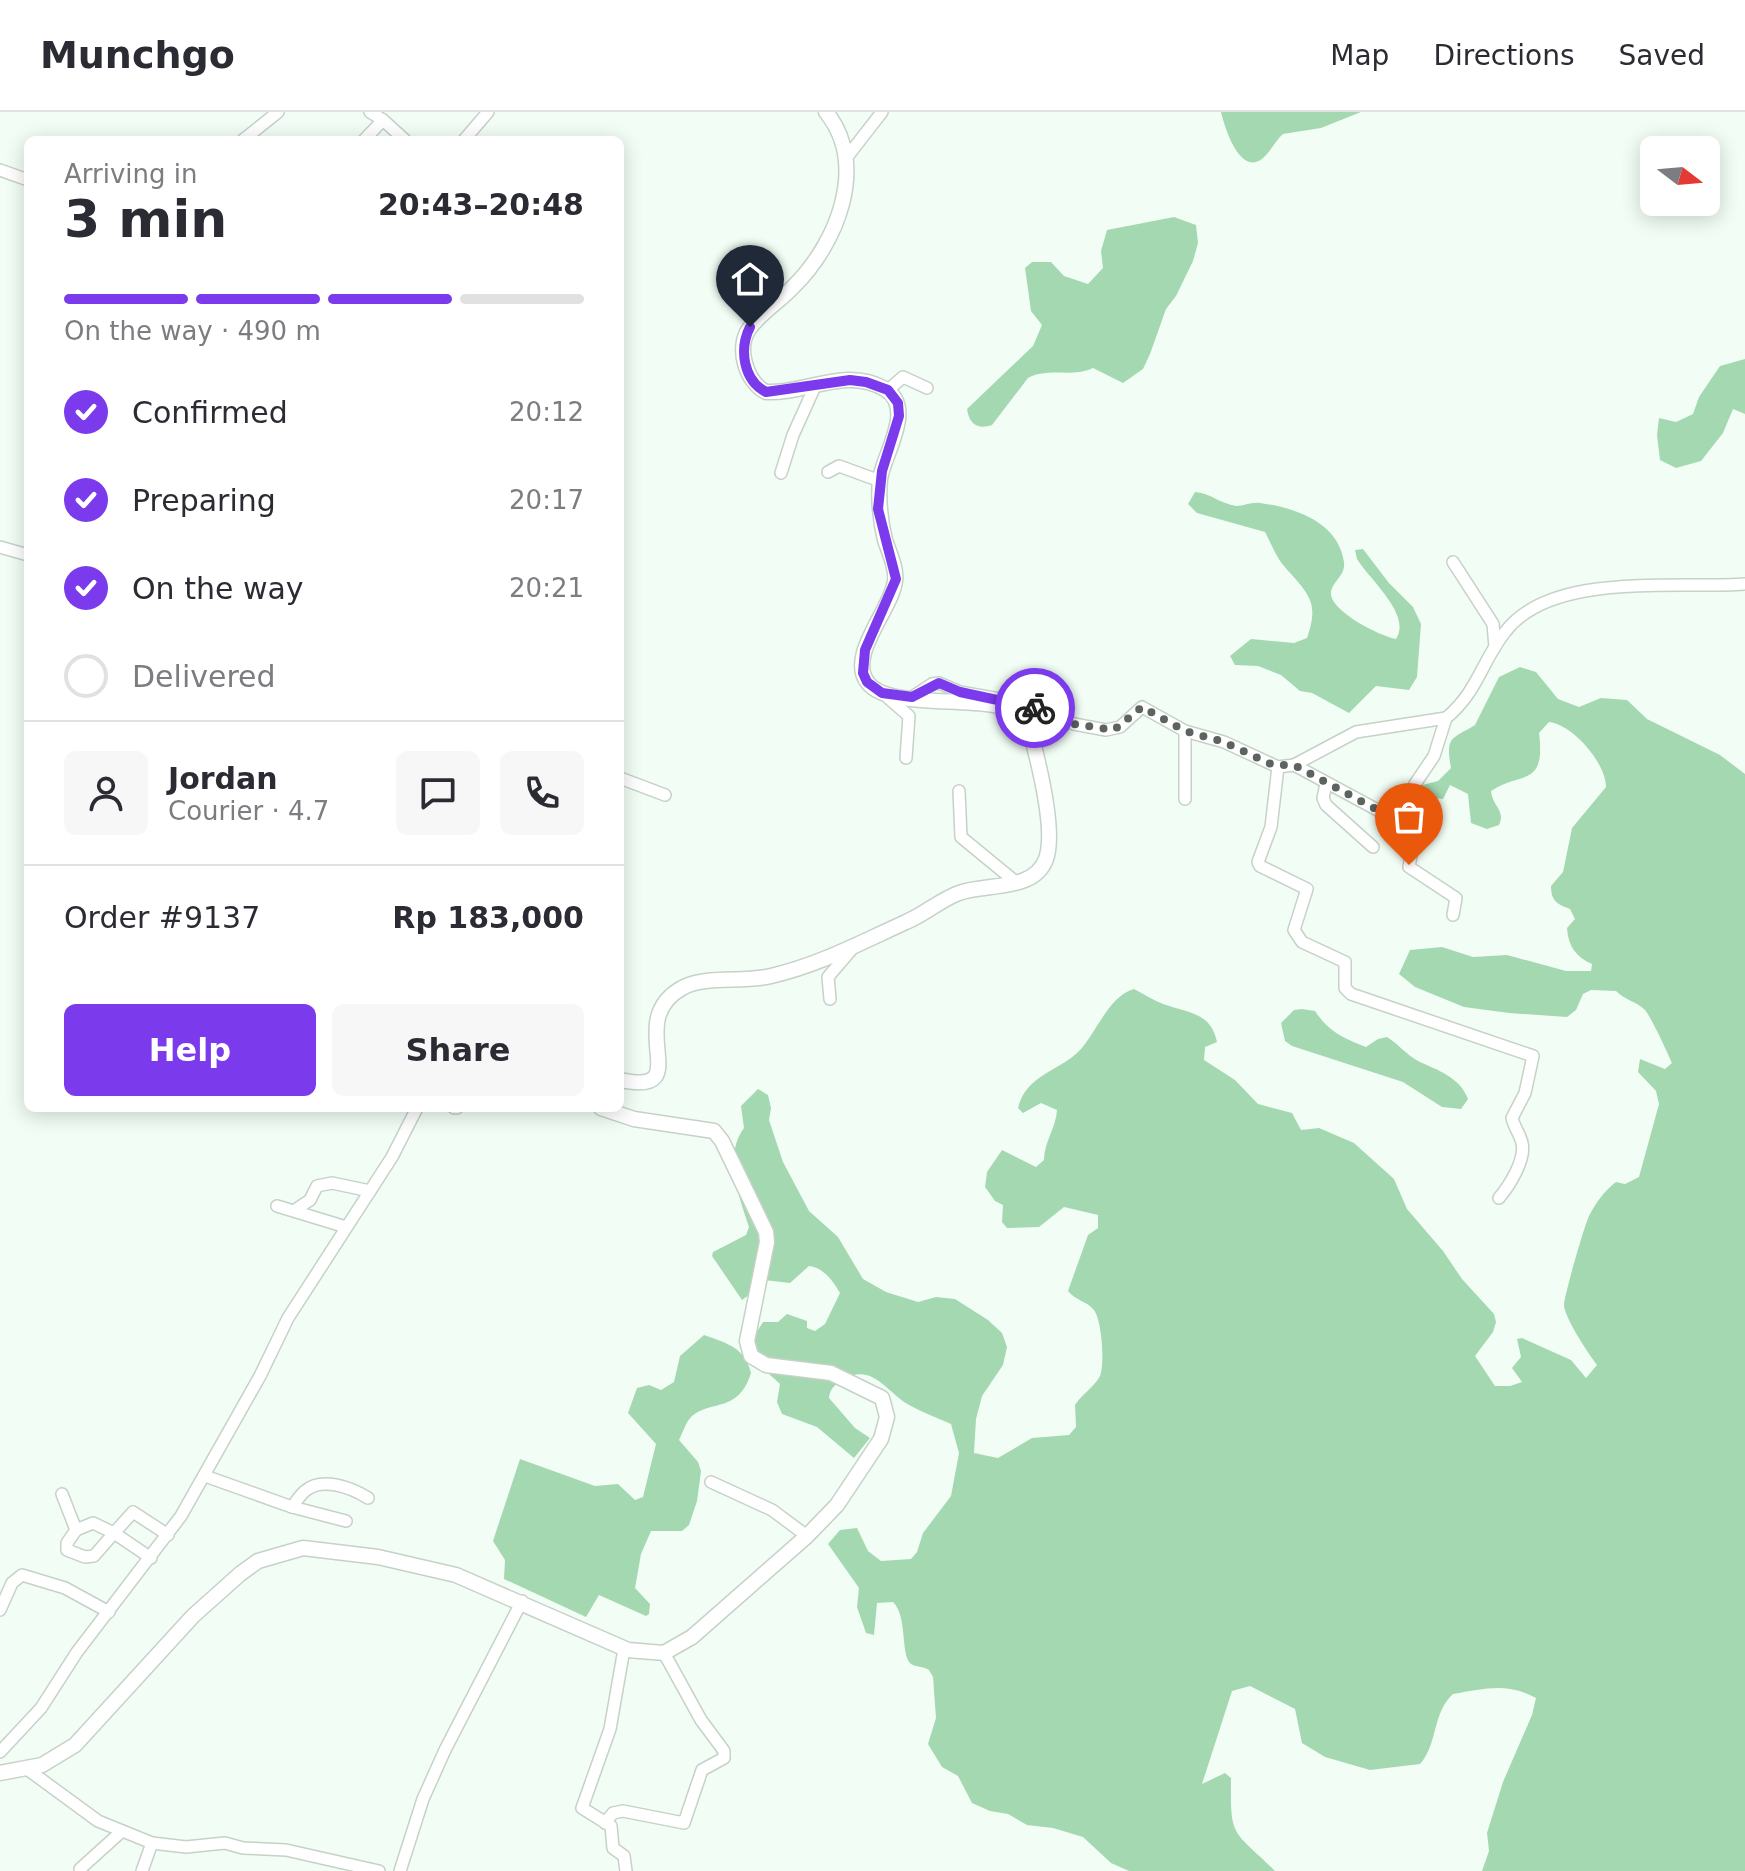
<!DOCTYPE html>
<meta charset="utf-8">
<style>
:root{--surface:#fff;--page:#f7f7f7;--text:#2b2b33;--muted:#7c7c81;--line:#e1e1e2;--accent:#7c3aed}
body{margin:0;font-family:"DejaVu Sans",sans-serif;background:var(--page);color:var(--text);height:100vh;display:flex;flex-direction:column;font-size:30px;white-space:nowrap}
*{box-sizing:border-box;margin:0}
p{font-size:26px;color:var(--muted)}
.icon{flex:none;width:44px;height:44px;fill:none;stroke:currentColor;stroke-width:2;stroke-linecap:round;stroke-linejoin:round}
.map{position:relative;flex:1;overflow:hidden}
.details{position:absolute;left:24px;top:24px;width:600px;height:976px;display:flex;flex-direction:column;background:var(--surface);border-radius:12px;box-shadow:0 4px 20px #0003}
.details>*{flex:none}
.needle{width:52px;rotate:106deg}
.controls{position:absolute;left:1640px;top:24px;display:grid;gap:16px}
.controls a{display:grid;place-items:center;width:80px;height:80px;border-radius:12px;background:var(--surface);box-shadow:0 4px 20px #0003;font-size:40px}
.pin{position:absolute;display:grid;place-items:center;width:68px;height:68px;color:#fff;margin:-82px -34px;border-radius:50% 50% 50% 0;rotate:-45deg;box-shadow:0 0 8px #0007}
.pin .icon{rotate:45deg}
.courier{position:absolute;display:grid;place-items:center;width:80px;height:80px;margin:-40px;border:6px solid #7c3aed;border-radius:50%;background:#fff;color:#222;box-shadow:0 2px 10px #0007}
.overview em{font-style:normal;font-weight:700}
.overview div{display:flex;flex-direction:column-reverse}
.overview{display:flex;align-items:center;justify-content:space-between;height:136px;padding:0 40px}
h1{font-size:52px;font-weight:700;line-height:60px}
.bar{display:grid;grid-template-columns:repeat(4,1fr);gap:12px 8px;align-content:center;height:96px;padding:0 40px}
.bar i{height:10px;border-radius:6px;background:var(--line)}
.bar .active{background:var(--accent)}
.bar p{grid-column:span 4}
.line{display:flex;align-items:center;gap:20px;padding:0 40px;border-top:2px solid var(--line)}
.line div{flex:1}
.round{display:grid;place-items:center;flex:none;width:84px;height:84px;border-radius:12px;background:var(--page)}
ol{padding:0 40px;list-style:none}
li{display:flex;align-items:center;gap:24px;height:88px}
li p{margin-inline-start:auto}
li .icon{padding:8px;border-radius:50%;background:var(--accent);color:#fff;stroke-width:4}
li:last-child{color:var(--muted)}
li i{width:44px;height:44px;border:4px solid var(--line);border-radius:50%}
.action{display:flex;gap:16px;margin-top:auto;padding:16px 40px}
.action a{flex:1;height:92px;border-radius:12px;background:var(--accent);color:#fff;font-size:32px;font-weight:700;line-height:92px;text-align:center}
.action a+a{background:var(--page);color:var(--text)}
header{display:flex;align-items:center;gap:48px;box-sizing:border-box;height:112px;padding:0 40px;background:var(--surface);border-bottom:2px solid var(--line)}
header strong{font-size:38px}
nav{display:flex;gap:44px;margin-inline-start:auto;font-size:28px}
.map>svg:first-child{display:block}
.green{fill:#a4d8b1}
.lines{fill:none;stroke-linecap:round;stroke-linejoin:round}
.street-casing{stroke:#c6d1c8;stroke-width:14}
.secondary-casing{stroke:#c6d1c8;stroke-width:17}
.street{stroke:#fff;stroke-width:11}
.secondary{stroke:#fff;stroke-width:14}
.done{stroke:#5d645f;stroke-width:8;stroke-dasharray:0 14.4}
.route{stroke:#7c3aed;stroke-width:10}
</style>
<header>
<strong>Munchgo</strong>
<nav><a>Map</a><a>Directions</a><a>Saved</a></nav>
</header>
<div class="map">
<svg width="1745" height="1759" viewBox="0 0 1745 1759">
<rect width="100%" height="100%" fill="#f2fef5"/>
<g class="green">
<path d="M 1221,0 L 1361,0 L 1321,16 L 1283,22 C 1275,29 1270,41 1262,47 C 1239,64 1224,13 1221,0 Z"/>
<path d="M 1174,105 L 1196,113 L 1198,131 L 1193,149 L 1176,184 L 1166,197 L 1150,242 L 1143,257 L 1123,271 L 1093,256 C 1072,266 1049,255 1028,266 L 992,313 C 978,318 969,312 967,297 L 1033,234 L 1042,213 L 1031,199 L 1025,156 L 1032,150 L 1051,150 L 1064,164 L 1088,172 L 1103,156 L 1101,139 L 1107,118 Z"/>
<path d="M 1745,247 L 1745,302 L 1733,297 L 1723,321 L 1701,349 L 1676,356 L 1660,348 L 1657,323 L 1659,306 L 1676,310 L 1693,302 L 1699,285 L 1720,254 Z"/>
<path d="M 1195,380 C 1210,381 1221,392 1236,394 C 1244,394 1251,390 1260,391 C 1296,396 1338,410 1344,450 C 1346,465 1330,470 1331,483 C 1334,501 1380,524 1396,527 C 1412,503 1370,468 1357,447 L 1355,438 L 1363,437 L 1389,471 L 1413,495 L 1421,512 L 1417,565 L 1409,578 L 1376,574 L 1349,601 L 1312,581 L 1300,579 L 1281,563 L 1258,554 L 1235,553 L 1230,544 L 1251,527 L 1294,531 L 1307,526 C 1320,489 1308,482 1284,454 C 1276,445 1271,431 1265,420 L 1197,401 L 1188,392 Z"/>
<path d="M 1520,555 L 1536,560 L 1558,587 L 1579,595 L 1601,586 L 1627,588 L 1647,607 L 1720,643 L 1745,662 L 1745,1759 L 1482,1759 L 1489,1739 L 1487,1721 L 1503,1670 L 1532,1603 L 1536,1586 C 1506,1570 1485,1577 1453,1582 C 1432,1601 1438,1632 1420,1652 L 1370,1658 L 1325,1645 L 1302,1631 L 1295,1597 L 1250,1574 L 1232,1579 L 1202,1672 L 1225,1661 L 1231,1666 C 1230,1728 1233,1717 1275,1759 L 1129,1759 L 1111,1751 L 1083,1725 L 1053,1716 L 1027,1713 L 1008,1702 L 990,1699 L 972,1691 L 958,1664 L 942,1655 L 928,1632 L 936,1606 L 933,1565 L 929,1558 C 923,1554 916,1555 911,1552 C 900,1543 908,1505 893,1490 L 877,1491 L 874,1523 L 866,1521 L 857,1495 L 859,1476 L 828,1432 L 840,1418 L 857,1416 L 868,1439 L 881,1449 L 911,1447 L 917,1440 L 923,1421 L 951,1384 L 959,1341 L 951,1312 C 938,1306 924,1301 911,1294 C 887,1282 873,1249 843,1268 C 834,1273 830,1277 829,1286 L 855,1316 L 870,1326 L 854,1346 L 817,1315 L 782,1302 L 777,1290 L 780,1272 L 768,1261 L 751,1252 L 756,1221 L 763,1210 L 778,1210 L 787,1202 L 807,1209 L 807,1216 L 815,1219 L 825,1212 L 840,1181 C 833,1169 824,1156 809,1154 L 790,1171 L 756,1167 L 752,1181 L 742,1188 L 712,1144 L 713,1140 L 746,1123 L 749,1115 C 739,1085 723,1044 744,1016 L 741,994 L 758,977 L 768,983 L 771,996 L 769,1008 L 783,1050 L 809,1099 L 838,1125 L 863,1167 L 886,1180 L 918,1190 L 936,1185 L 955,1187 L 988,1208 L 1002,1221 L 1007,1235 L 1003,1253 L 982,1284 L 976,1307 L 974,1341 L 998,1346 L 1032,1326 L 1069,1323 L 1076,1315 L 1075,1293 C 1082,1282 1095,1274 1100,1264 C 1105,1252 1102,1206 1093,1197 C 1086,1189 1075,1188 1068,1179 L 1088,1123 L 1098,1116 L 1098,1103 L 1064,1095 L 1039,1115 L 1007,1116 L 1002,1110 L 1003,1093 L 995,1089 L 985,1075 L 987,1060 L 1002,1038 L 1036,1055 L 1044,1048 C 1044,1030 1056,1016 1057,998 L 1041,991 L 1023,1001 L 1018,996 C 1027,961 1060,960 1081,937 C 1097,919 1109,884 1134,877 C 1144,882 1153,888 1163,892 C 1188,901 1211,900 1217,930 L 1205,935 L 1204,948 L 1235,968 L 1258,992 L 1292,1001 L 1301,1018 L 1319,1016 L 1354,1031 L 1394,1067 L 1407,1097 L 1443,1139 L 1462,1167 L 1494,1202 L 1496,1210 L 1493,1220 L 1475,1244 L 1495,1274 L 1510,1274 L 1522,1270 L 1512,1256 L 1521,1245 L 1517,1227 L 1522,1226 L 1571,1248 L 1586,1266 L 1597,1253 C 1588,1241 1566,1208 1564,1194 C 1563,1187 1585,1112 1589,1104 C 1595,1092 1605,1078 1616,1070 L 1625,1072 L 1639,1065 L 1659,992 L 1656,979 L 1638,960 L 1640,947 L 1665,957 L 1672,951 C 1668,942 1650,902 1644,897 C 1635,889 1625,888 1616,879 L 1591,878 L 1583,882 L 1576,898 L 1567,905 L 1509,901 L 1464,895 L 1415,875 L 1399,862 L 1410,838 L 1442,835 L 1473,845 L 1507,843 L 1566,859 L 1591,859 L 1592,852 C 1576,845 1568,834 1567,816 L 1575,807 L 1570,797 C 1557,792 1551,789 1551,774 L 1563,760 L 1572,716 L 1606,675 C 1606,652 1574,613 1549,610 L 1539,621 C 1546,676 1521,659 1491,679 C 1492,694 1506,698 1499,713 L 1487,717 L 1471,711 L 1468,682 L 1450,673 L 1443,687 L 1430,685 L 1419,678 L 1419,674 L 1438,669 L 1451,656 C 1445,624 1452,627 1475,613 L 1499,565 Z"/>
<path d="M 1302,897 L 1315,899 C 1329,920 1343,926 1366,935 L 1378,927 L 1387,925 C 1398,932 1407,943 1418,949 C 1437,958 1460,965 1468,987 L 1461,997 L 1442,995 L 1403,970 L 1292,934 L 1285,929 L 1281,911 L 1294,898 Z"/>
<path d="M 704,1223 C 726,1231 745,1235 751,1261 C 738,1302 711,1287 691,1305 C 686,1310 682,1322 679,1328 L 698,1350 L 701,1359 L 697,1389 L 689,1413 L 682,1419 L 651,1419 L 641,1442 L 635,1476 L 650,1492 L 649,1502 L 646,1504 L 599,1483 L 586,1505 L 504,1467 L 505,1448 L 493,1429 L 520,1347 L 595,1374 L 618,1372 L 635,1388 L 643,1385 L 656,1332 L 628,1301 L 637,1276 L 649,1273 L 661,1278 L 674,1270 L 680,1244 Z"/>
</g>
<g class="lines">
<g class="street-casing">
<g id="street">
<path d="M 370,0 L 383,8"/>
<path d="M 243,28 L 278,0"/>
<path d="M 364,28 L 383,8 L 405,28"/>
<path d="M 464,28 L 488,0"/>
<path d="M 847,45 L 882,0"/>
<path d="M 0,58 L 28,68"/>
<path d="M 888,278 L 903,265 L 927,276"/>
<path d="M 828,360 L 839,354 L 880,369"/>
<path d="M 781,361 L 793,323 L 816,272"/>
<path d="M 0,435 L 28,443"/>
<path d="M 1453,450 L 1493,512 L 1495,535"/>
<path d="M 886,584 L 909,604 L 906,646"/>
<path d="M 912,585 L 932,572 L 939,571 L 960,580 L 1016,590 L 1074,612 L 1106,618 L 1120,615 L 1142,595 L 1185,619 L 1185,687"/>
<path d="M 1185,619 L 1224,630 L 1278,655 L 1294,653 L 1356,620 L 1446,606 C 1477,581 1482,549 1505,520 C 1551,459 1675,477 1745,472"/>
<path d="M 1294,653 L 1411,716 L 1413,732 L 1409,755 L 1456,786 L 1453,803"/>
<path d="M 1278,655 L 1271,715 L 1258,750 L 1260,754 L 1307,777 L 1294,818 L 1302,830 L 1345,850 L 1345,876 L 1351,882 L 1533,944 L 1525,981 L 1512,1006 C 1514,1015 1520,1022 1522,1031 C 1526,1048 1509,1074 1499,1086"/>
<path d="M 620,666 L 665,683"/>
<path d="M 1326,672 L 1323,686 L 1326,693 L 1373,735"/>
<path d="M 1415,672 L 1434,644 L 1446,606"/>
<path d="M 959,679 L 961,725 L 1017,771"/>
<path d="M 830,887 L 828,865 L 852,837"/>
<path d="M 454,996 L 457,996"/>
<path d="M 277,1094 L 346,1115"/>
<path d="M 295,1098 L 310,1088 L 317,1074 L 332,1071 L 370,1079"/>
<path d="M 205,1364 L 292,1395 L 346,1409"/>
<path d="M 711,1370 L 772,1398 L 807,1424"/>
<path d="M 62,1382 L 76,1418 L 93,1411 L 114,1421 L 133,1400 L 168,1423"/>
<path d="M 292,1395 C 296,1390 300,1383 305,1379 C 322,1364 352,1376 368,1386"/>
<path d="M 76,1418 L 67,1431 L 67,1438 L 85,1445 L 94,1444 L 114,1421 L 151,1446"/>
<path d="M 0,1498 L 12,1471 L 22,1463 L 65,1476 L 109,1500"/>
<path d="M 624,1537 L 610,1617 L 582,1696 L 611,1714 L 613,1736 L 624,1744 L 626,1759"/>
<path d="M 0,1640 L 41,1596 L 77,1540 L 181,1404 L 260,1264 L 288,1206 L 392,1045 L 417,996"/>
<path d="M 27,1657 L 98,1709 L 152,1731 L 186,1735 L 225,1731 L 243,1736 L 286,1738 L 379,1759"/>
<path d="M 605,1711 L 613,1701 L 623,1699 L 684,1711 L 702,1658 L 724,1646 L 724,1639 L 701,1608 L 664,1541"/>
<path d="M 80,1757 L 122,1719"/>
<path d="M 142,1759 L 152,1731"/>
<path d="M 400,1759 L 423,1687 L 445,1638 L 522,1489"/>
</g>
</g>
<g class="secondary-casing">
<g id="secondary">
<path d="M 620,968 C 699,985 621,910 682,876 C 704,863 744,871 771,864 C 819,853 862,830 906,810 C 925,802 940,788 959,781 C 986,771 1034,780 1046,747 C 1057,717 1035,636 1026,604 C 991,579 892,601 868,571 C 846,544 892,497 895,469 C 897,456 889,440 885,428 C 880,407 878,388 880,367 C 884,341 916,296 885,277 C 846,254 806,282 766,280 C 746,270 736,236 749,217 C 760,201 780,189 793,175 C 837,132 869,53 826,0"/>
<path d="M 0,1661 L 42,1653 L 75,1633 L 193,1504 L 240,1462 L 258,1449 L 303,1436 L 378,1445 L 456,1463 L 628,1538 L 664,1541 L 692,1525 L 807,1424 L 837,1393 L 881,1327 L 887,1305 L 882,1286 L 831,1261 L 766,1253 L 751,1244 L 747,1229 L 767,1130 L 766,1120 L 722,1029 L 714,1019 L 634,1007 L 601,996"/>
</g>
</g>
<use href="#street" class="street"/>
<use href="#secondary" class="secondary"/>
</g>
<g class="lines">
<path class="done" d="M 1035,596 L 1074,612 L 1114,618 L 1142,595 L 1185,619 L 1224,630 L 1273,653 L 1294,653 L 1411,716 L 1413,732 L 1409,753"/>
<path class="route" d="M 750,215 C 739,237 743,268 766,280 L 850,268 L 866,270 L 888,278 L 898,291 L 899,304 L 882,359 L 878,397 L 896,467 L 865,538 L 863,561 L 867,570 L 882,581 L 912,585 L 939,571 L 960,580 L 1035,596"/>
</g>
</svg>
<div class="controls">
<a><svg class="needle" viewBox="-14 -14 28 28"><path d="M0-13l5 13h-10z" fill="#e53935"/><path d="M0 13l5-13h-10z" fill="#7c7c81"/></svg></a>
</div>
<div class="pin" style="left:1409px;top:753px;background:#ea580c"><svg class="icon" aria-label="bag" viewBox="0 0 24 24"><path d="M5 8h14l-1 12H6zM9 8a3 3 0 0 1 6 0"/></svg></div>
<div class="pin" style="left:750px;top:215px;background:#1f2937"><svg class="icon" aria-label="home" viewBox="0 0 24 24"><path d="M3 11l9-7 9 7M6 9v11h12V9"/></svg></div>
<div class="courier" style="left:1035px;top:596px"><svg class="icon" aria-label="bike" viewBox="0 0 24 24"><circle cx="6" cy="16" r="4"/><circle cx="18" cy="16" r="4"/><path d="M6 16l4-8h5l3 8M10 8l3 8H6M13 5h3"/></svg></div>
<section class="details">
<div class="overview"><div><h1>3 min</h1><p>Arriving in</p></div><em>20:43–20:48</em></div>
<div class="bar"><i class="active"></i><i class="active"></i><i class="active"></i><i></i><p>On the way · 490 m</p></div>
<ol>
<li><svg class="icon" aria-label="check" viewBox="0 0 24 24"><path d="M5 12l5 5 9-10"/></svg>Confirmed<p>20:12</p></li>
<li><svg class="icon" aria-label="check" viewBox="0 0 24 24"><path d="M5 12l5 5 9-10"/></svg>Preparing<p>20:17</p></li>
<li><svg class="icon" aria-label="check" viewBox="0 0 24 24"><path d="M5 12l5 5 9-10"/></svg>On the way<p>20:21</p></li>
<li><i></i>Delivered</li>
</ol>
<div class="line" style="height:144px"><a class="round"><svg class="icon" aria-label="person" viewBox="0 0 24 24"><circle cx="12" cy="8" r="4"/><path d="M4 21q1-7 8-7t8 7"/></svg></a><div><b>Jordan</b><p>Courier · 4.7</p></div><a class="round"><svg class="icon" aria-label="chat" viewBox="0 0 24 24"><path d="M4 5h16v11H9l-5 4z"/></svg></a><a class="round"><svg class="icon" aria-label="phone" viewBox="0 0 24 24"><path d="M5 4h4l2 5-3 2q2 4 5 5l2-3 5 2v4C11 20 4 13 5 4z"/></svg></a></div>
<div class="line" style="height:104px"><div>Order #9137</div><b>Rp 183,000</b></div>
<div class="action"><a>Help</a><a>Share</a></div>
</section>
</div>
